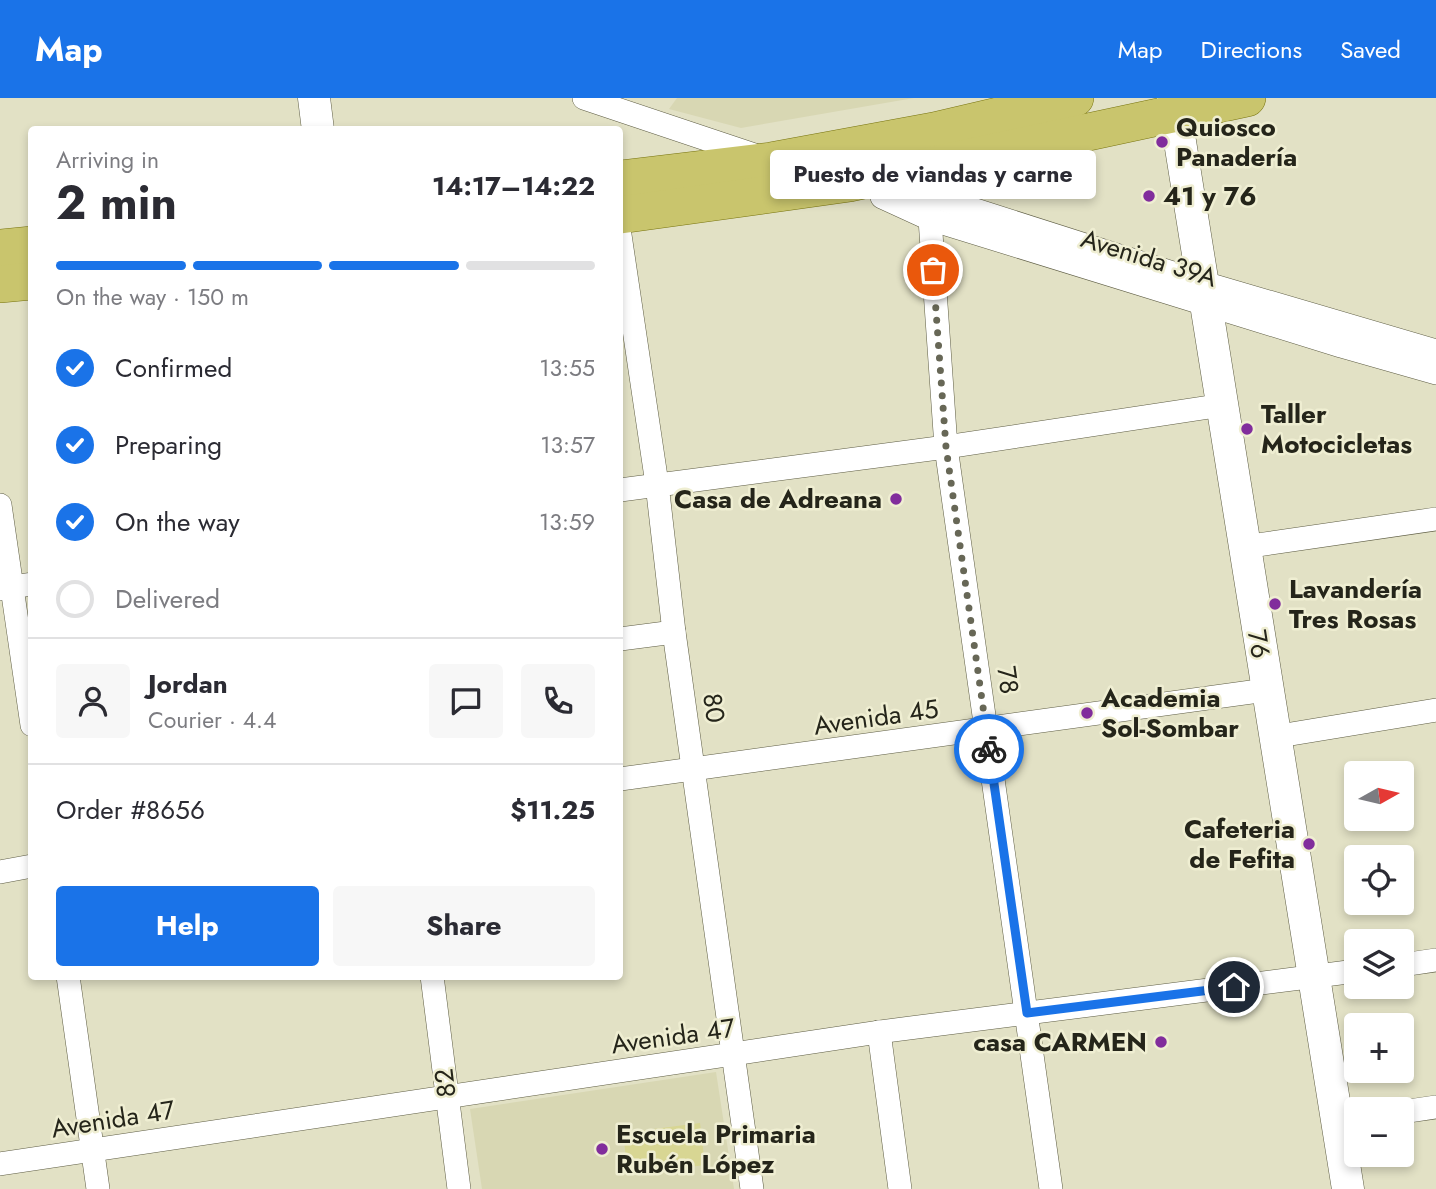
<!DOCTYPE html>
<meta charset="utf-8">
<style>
:root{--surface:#fff;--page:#f7f7f7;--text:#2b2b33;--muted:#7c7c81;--line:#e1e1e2;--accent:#1a73e8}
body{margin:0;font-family:Jost,sans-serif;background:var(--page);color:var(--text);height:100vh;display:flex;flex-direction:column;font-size:26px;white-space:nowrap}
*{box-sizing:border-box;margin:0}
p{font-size:23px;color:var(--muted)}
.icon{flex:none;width:38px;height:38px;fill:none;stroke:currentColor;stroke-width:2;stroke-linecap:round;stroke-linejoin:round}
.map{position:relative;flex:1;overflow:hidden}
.panel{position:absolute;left:28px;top:28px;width:595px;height:854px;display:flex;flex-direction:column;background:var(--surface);border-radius:7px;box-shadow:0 4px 10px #0003}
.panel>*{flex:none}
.needle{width:46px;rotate:82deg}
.controls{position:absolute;left:1344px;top:663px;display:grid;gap:14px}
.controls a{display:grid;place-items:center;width:70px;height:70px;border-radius:7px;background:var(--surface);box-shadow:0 4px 10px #0003;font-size:35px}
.pin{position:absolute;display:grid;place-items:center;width:60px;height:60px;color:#fff;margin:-30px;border:4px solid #fff;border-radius:50%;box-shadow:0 2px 7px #0007}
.courier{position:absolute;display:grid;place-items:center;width:70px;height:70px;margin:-35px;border:5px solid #1a73e8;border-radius:50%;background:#fff;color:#222;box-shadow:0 2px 9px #0007}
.bubble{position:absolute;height:49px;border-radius:7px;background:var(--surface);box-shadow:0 4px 10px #0003;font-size:23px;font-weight:700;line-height:49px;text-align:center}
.headline em{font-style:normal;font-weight:700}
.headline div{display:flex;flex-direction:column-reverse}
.headline{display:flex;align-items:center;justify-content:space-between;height:119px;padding:0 28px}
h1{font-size:46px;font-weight:700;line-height:52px}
.bar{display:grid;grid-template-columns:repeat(4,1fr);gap:10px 7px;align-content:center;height:84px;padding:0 28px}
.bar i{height:9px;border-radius:5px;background:var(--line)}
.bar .active{background:var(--accent)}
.bar p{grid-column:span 4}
.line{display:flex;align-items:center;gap:18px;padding:0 28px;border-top:2px solid var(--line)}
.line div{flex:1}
.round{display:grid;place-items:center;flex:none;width:74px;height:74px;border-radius:7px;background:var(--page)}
ol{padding:0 28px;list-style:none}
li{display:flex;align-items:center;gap:21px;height:77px}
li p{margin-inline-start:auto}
li .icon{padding:7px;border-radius:50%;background:var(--accent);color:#fff;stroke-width:4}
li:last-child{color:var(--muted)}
li i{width:38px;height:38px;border:4px solid var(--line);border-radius:50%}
.action{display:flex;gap:14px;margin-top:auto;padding:14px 28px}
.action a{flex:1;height:80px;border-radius:7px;background:var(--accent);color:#fff;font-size:28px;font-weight:700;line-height:80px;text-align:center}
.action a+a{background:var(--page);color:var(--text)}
header{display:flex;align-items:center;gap:42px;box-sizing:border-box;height:98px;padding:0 35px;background:var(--accent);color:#fff}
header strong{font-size:33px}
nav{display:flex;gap:38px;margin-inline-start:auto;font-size:24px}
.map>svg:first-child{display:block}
.built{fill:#d8d7b3}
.green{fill:#d8d693}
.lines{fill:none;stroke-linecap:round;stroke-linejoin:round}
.street-casing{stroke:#5e5d44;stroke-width:24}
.secondary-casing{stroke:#5e5d44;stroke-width:33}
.primary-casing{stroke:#787410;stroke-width:38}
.street{stroke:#fff;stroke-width:23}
.secondary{stroke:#fff;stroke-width:32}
.primary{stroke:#c9c56d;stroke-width:37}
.done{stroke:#676756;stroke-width:7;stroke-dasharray:0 12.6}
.route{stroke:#1a73e8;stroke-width:9}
.poi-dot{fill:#812d9c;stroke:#efeed2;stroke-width:2.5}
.labels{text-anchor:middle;stroke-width:5;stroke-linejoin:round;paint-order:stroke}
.poi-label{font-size:26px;font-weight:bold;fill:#25251a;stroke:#efeed2;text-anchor:start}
.street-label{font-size:26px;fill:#25251a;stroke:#efeed2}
</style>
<header>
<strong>Map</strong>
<nav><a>Map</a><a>Directions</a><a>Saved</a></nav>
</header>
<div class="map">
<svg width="1436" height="1091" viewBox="0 0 1436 1091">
<rect width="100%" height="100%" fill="#e2e1c5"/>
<g class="built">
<path d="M 677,0 L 914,0 L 741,30 L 669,11 Z"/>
<path d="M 716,974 L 734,1091 L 482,1091 L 470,1011 Z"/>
</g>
<path class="green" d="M 700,1025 L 705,1067 L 628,1077 L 623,1035 Z"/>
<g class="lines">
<g class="street-casing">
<g id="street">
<path d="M 584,0 L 760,59"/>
<path d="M 867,88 L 941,101 L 1204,185 L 1436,253"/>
<path d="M 882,99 L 930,121 L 1341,248 L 1436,275"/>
<path d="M 930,121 L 946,349 L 1051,1091"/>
<path d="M 620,137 L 657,386 L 674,534 L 752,1091"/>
<path d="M 620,392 L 946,349 L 1223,307"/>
<path d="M 0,407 L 32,627"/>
<path d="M 1244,449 L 1436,421"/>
<path d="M 0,491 L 32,486"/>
<path d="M 620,541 L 674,534"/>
<path d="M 1273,639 L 1436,612"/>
<path d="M 620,681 L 1266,592"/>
<path d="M 0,774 L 32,768"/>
<path d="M 1402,867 L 1436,862"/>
<path d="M 68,878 L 98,1091"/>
<path d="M 432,878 L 459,1091"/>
<path d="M 879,934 L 900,1091"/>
<path d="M 1402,1014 L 1436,1009"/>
<path d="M 0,1066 L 879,934 L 1356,873"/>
</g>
</g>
<g class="secondary-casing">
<g id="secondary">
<path d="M 314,0 L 318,32"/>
<path d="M 1173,0 C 1231,364 1287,728 1348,1091"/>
</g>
</g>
<g class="primary-casing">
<g id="primary">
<path d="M 620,81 L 771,63 L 934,33 L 1075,0"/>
<path d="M 620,117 L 850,85 L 1247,0"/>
<path d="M 0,150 L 32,147"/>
<path d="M 0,186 L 32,183"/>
</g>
</g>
<use href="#street" class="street"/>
<use href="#secondary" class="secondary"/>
<use href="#primary" class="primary"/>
</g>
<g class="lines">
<path class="done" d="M 933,172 L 946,349 L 989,651"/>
<path class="route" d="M 989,651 L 1027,915 L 1234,889"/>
</g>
<g class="poi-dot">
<circle cx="1162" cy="44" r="7"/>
<circle cx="1149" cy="98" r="7"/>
<circle cx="1247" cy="331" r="7"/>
<circle cx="896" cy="401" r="7"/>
<circle cx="1275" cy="506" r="7"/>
<circle cx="1087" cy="615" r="7"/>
<circle cx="1309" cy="746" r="7"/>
<circle cx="1161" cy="944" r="7"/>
<circle cx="602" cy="1051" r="7"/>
</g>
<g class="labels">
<g class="poi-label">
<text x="1176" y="38">Quiosco<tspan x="1176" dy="30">Panadería</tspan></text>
<text x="1163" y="107">41 y 76</text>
<text x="1261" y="325">Taller<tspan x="1261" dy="30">Motocicletas</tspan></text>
<text x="882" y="410" text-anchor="end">Casa de Adreana</text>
<text x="1289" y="500">Lavandería<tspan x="1289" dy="30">Tres Rosas</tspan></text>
<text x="1101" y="609">Academia<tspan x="1101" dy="30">Sol-Sombar</tspan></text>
<text x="1295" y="740" text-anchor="end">Cafeteria<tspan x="1295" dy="30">de Fefita</tspan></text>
<text x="1147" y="953" text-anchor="end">casa CARMEN</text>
<text x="616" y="1045">Escuela Primaria<tspan x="616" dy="30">Rubén López</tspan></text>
</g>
<g class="street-label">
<text transform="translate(1149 160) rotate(17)" y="9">Avenida 39A</text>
<text transform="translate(1259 546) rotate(81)" y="9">76</text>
<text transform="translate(1008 582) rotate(82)" y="9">78</text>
<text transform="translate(714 610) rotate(82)" y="9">80</text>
<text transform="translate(876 619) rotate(-8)" y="9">Avenida 45</text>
<text transform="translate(673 938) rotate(-8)" y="9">Avenida 47</text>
<text transform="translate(445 985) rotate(-97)" y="9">82</text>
<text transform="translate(113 1021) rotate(-9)" y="9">Avenida 47</text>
</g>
</g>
</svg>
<div class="controls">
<a><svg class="needle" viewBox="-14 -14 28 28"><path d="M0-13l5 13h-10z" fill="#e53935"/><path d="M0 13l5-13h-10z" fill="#7c7c81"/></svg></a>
<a><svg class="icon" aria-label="locate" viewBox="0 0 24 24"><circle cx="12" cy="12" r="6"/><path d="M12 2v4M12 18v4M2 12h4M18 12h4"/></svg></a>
<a><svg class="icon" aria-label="layers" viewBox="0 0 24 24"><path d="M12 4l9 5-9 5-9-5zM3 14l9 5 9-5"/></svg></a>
<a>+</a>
<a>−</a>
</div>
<div class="pin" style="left:933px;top:172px;background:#ea580c"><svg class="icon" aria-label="bag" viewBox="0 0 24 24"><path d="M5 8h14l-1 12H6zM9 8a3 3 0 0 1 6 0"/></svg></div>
<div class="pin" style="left:1234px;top:889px;background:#1f2937"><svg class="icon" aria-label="home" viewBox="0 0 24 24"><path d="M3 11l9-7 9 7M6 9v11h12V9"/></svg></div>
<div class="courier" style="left:989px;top:651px"><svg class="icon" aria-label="bike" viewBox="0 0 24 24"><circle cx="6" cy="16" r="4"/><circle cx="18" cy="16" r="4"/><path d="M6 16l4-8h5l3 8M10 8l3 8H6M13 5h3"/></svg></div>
<div class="bubble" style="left:770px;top:52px;width:326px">Puesto de viandas y carne</div>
<section class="panel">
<div class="headline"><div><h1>2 min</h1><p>Arriving in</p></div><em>14:17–14:22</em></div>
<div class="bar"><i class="active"></i><i class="active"></i><i class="active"></i><i></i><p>On the way · 150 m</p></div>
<ol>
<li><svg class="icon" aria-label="check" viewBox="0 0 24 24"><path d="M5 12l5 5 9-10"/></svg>Confirmed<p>13:55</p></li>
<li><svg class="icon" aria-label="check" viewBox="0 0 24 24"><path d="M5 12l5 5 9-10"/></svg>Preparing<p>13:57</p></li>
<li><svg class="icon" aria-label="check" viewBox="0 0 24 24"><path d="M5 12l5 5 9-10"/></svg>On the way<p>13:59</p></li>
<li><i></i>Delivered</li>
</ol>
<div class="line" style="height:126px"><a class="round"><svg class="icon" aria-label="person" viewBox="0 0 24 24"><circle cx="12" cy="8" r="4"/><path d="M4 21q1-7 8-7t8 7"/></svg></a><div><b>Jordan</b><p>Courier · 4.4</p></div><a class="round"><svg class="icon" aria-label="chat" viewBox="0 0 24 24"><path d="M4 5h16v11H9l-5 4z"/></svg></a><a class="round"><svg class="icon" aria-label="phone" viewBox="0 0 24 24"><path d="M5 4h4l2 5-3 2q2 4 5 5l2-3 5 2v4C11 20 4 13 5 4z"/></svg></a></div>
<div class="line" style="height:91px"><div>Order #8656</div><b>$11.25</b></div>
<div class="action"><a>Help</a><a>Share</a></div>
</section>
</div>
